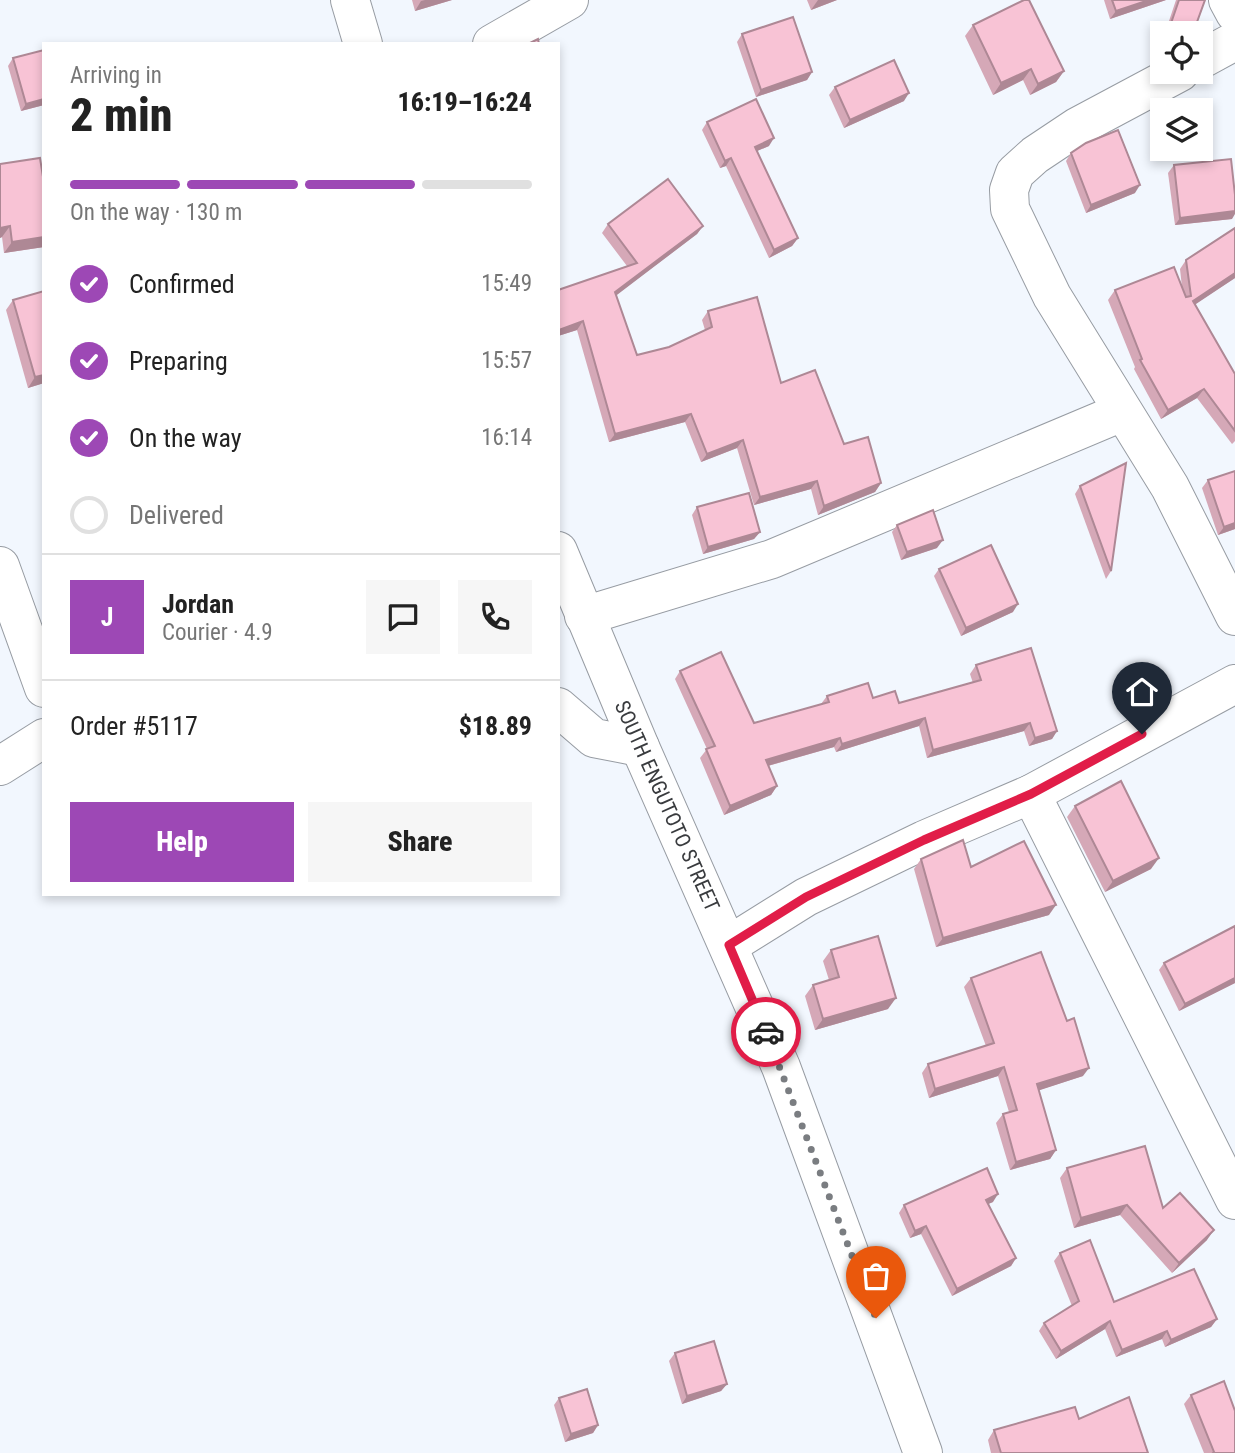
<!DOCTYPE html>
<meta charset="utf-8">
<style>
:root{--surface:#fff;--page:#f6f6f6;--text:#222;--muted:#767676;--line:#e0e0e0;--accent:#9d48b5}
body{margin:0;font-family:"Roboto Condensed",sans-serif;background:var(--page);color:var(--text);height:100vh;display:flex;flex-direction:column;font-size:26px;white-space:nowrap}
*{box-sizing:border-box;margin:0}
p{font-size:23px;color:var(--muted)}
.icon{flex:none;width:38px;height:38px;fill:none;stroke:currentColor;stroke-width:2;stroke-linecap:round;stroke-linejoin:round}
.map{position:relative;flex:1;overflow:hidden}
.panel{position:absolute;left:42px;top:42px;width:518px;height:854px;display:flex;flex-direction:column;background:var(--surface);border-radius:0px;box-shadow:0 4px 10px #0003}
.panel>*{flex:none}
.controls{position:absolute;left:1150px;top:21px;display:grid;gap:14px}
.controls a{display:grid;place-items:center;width:63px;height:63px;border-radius:0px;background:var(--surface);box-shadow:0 4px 10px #0003;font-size:35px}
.pin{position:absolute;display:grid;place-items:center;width:60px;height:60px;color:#fff;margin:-72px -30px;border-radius:50% 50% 50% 0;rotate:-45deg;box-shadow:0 0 7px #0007}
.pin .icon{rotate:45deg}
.courier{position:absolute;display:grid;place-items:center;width:70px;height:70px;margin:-35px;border:5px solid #e11d48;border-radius:50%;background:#fff;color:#222;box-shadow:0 2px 9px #0007}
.headline em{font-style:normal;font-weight:800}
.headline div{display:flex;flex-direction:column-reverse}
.headline{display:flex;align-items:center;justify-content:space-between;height:119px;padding:0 28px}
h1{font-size:46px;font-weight:800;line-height:52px}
.bar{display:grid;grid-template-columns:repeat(4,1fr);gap:10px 7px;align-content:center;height:84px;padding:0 28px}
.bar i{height:9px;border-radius:5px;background:var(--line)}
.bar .current{background:var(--accent)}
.bar p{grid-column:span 4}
.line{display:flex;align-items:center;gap:18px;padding:0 28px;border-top:2px solid var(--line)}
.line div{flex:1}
.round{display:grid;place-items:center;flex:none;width:74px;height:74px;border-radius:0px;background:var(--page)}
ol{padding:0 28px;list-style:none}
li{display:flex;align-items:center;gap:21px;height:77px}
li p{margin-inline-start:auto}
li .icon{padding:7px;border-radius:50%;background:var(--accent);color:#fff;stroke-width:4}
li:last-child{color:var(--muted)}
li i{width:38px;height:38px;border:4px solid var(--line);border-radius:50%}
.cta{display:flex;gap:14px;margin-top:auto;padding:14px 28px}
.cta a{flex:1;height:80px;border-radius:0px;background:var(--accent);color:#fff;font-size:28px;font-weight:800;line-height:80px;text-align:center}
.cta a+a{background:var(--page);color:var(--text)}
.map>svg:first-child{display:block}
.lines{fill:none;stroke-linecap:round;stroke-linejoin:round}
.minor-casing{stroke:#979ca3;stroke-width:40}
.minor{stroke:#fff;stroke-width:38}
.wall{fill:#d5a8b7}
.shaded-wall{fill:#ae8895}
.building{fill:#f8c3d5;stroke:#ae8895;stroke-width:2}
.done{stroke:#7a7d81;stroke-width:7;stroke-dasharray:0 12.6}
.route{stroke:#e11d48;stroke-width:9}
.labels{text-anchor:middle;stroke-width:5;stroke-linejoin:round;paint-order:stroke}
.street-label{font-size:21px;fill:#393b3e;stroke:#fff}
</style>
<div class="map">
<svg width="1235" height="1453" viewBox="0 0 1235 1453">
<rect width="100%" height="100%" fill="#f2f7fe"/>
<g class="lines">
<g class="minor-casing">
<g id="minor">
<path d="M 350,0 L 363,44"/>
<path d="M 1228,0 L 1235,13"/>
<path d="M 492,44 L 569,0"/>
<path d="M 1200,60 L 1235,41"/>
<path d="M 1180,72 L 1077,127 L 1035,155 L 1015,173 L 1009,190 L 1010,209 L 1052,296 L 1170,487 L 1235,616"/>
<path d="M 558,551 L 640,747 L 781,1067 L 923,1453"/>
<path d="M 0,566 L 44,688"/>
<path d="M 584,616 L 772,559 L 1122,412"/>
<path d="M 558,707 L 594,738 L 640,747"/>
<path d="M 0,766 L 44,738"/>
<path d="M 1031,794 L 1235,1200"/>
<path d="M 729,945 L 806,897 L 924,840 L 1031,794 L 1235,684"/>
</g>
</g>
<use href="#minor" class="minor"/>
</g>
<g class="wall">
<path d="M 412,0 L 452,0 L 415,11 Z"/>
<path d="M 807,0 L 837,0 L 811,10 Z"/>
<path d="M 1104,0 L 1166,0 L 1110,19 Z"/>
<path d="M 1176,0 L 1205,0 L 1193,33 L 1165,33 Z"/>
<path d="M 973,25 L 1064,71 L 1056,82 L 1030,95 L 1023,80 L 993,95 L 965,36 Z"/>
<path d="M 742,34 L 812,72 L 807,80 L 756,97 L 737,42 Z"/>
<path d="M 44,50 L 44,105 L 21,111 L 8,66 L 13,58 Z"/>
<path d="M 835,87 L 904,101 L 844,128 L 829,95 Z"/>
<path d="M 707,122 L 769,146 L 757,151 L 798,238 L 792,246 L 769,258 L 726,166 L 720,168 L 702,130 Z"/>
<path d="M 1071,153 L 1135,193 L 1086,213 L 1066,161 Z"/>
<path d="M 0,164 L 44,183 L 44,247 L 4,253 L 2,237 L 0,238 Z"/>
<path d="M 1174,165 L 1232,219 L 1175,225 L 1168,173 Z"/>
<path d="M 608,224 L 703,226 L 697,234 L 616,295 L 637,355 L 669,347 L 705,330 L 702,320 L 708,311 L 844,444 L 881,483 L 875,492 L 818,515 L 811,489 L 754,505 L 737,448 L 701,462 L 685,422 L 609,442 L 577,330 L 558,336 L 558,290 L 627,266 L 602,233 Z"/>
<path d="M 1235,228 L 1235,278 L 1195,304 L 1235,374 L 1235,441 L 1232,444 L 1197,398 L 1161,419 L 1134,369 L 1135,367 L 1108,300 L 1115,290 L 1182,287 L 1180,269 L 1186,260 Z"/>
<path d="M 13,300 L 44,383 L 28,388 L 6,310 Z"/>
<path d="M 1235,471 L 1235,529 L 1218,535 L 1202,488 L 1208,480 Z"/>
<path d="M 1080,486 L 1111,571 L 1106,579 L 1075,494 Z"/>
<path d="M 697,507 L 760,532 L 754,539 L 703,554 L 692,515 Z"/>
<path d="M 897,525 L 937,548 L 901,560 L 892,532 Z"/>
<path d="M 939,569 L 1013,612 L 961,636 L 934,576 Z"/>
<path d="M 976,665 L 1057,731 L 1052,739 L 1029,746 L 1024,731 L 927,758 L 919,726 L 836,752 L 834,747 L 768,766 L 777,786 L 771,795 L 724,815 L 700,758 L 707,749 L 675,679 L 680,671 L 754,723 L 821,704 L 827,696 L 873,698 L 899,703 L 973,683 L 970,674 Z"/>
<path d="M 1075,806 L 1151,869 L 1105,892 L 1067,817 Z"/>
<path d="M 921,859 L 971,867 L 1049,915 L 936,947 L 914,869 Z"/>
<path d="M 831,950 L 888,1009 L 815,1030 L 805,996 L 813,985 L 829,980 L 823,961 Z"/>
<path d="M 1164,963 L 1235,983 L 1179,1011 L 1159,970 Z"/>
<path d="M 971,978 L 1083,1076 L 1039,1090 L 1056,1150 L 1050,1159 L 1010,1170 L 996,1123 L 1003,1114 L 1009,1112 L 998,1076 L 929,1098 L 922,1073 L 928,1064 L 986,1046 L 964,987 Z"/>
<path d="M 1067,1168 L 1163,1208 L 1207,1240 L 1172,1273 L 1120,1215 L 1074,1228 L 1060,1178 Z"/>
<path d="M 993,1202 L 988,1204 L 1016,1258 L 1011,1266 L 952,1296 L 921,1234 L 910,1238 L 899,1213 L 904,1205 Z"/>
<path d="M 1060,1253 L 1114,1302 L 1217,1319 L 1211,1327 L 1165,1347 L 1162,1339 L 1116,1357 L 1105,1329 L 1056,1359 L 1039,1331 L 1044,1323 L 1072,1306 L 1054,1261 Z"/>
<path d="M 675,1353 L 727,1384 L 721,1391 L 682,1404 L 669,1361 Z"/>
<path d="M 1191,1395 L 1235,1453 L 1204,1453 L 1184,1404 Z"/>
<path d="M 559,1398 L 598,1425 L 593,1433 L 565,1442 L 554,1405 Z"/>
<path d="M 1079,1419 L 1148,1453 L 991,1453 L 988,1440 L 994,1430 Z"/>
</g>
<g class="shaded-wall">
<path d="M 425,0 L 452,0 L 415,11 L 421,1 Z"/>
<path d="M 818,0 L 837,0 L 811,10 Z"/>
<path d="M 1149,0 L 1166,0 L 1110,19 L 1116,11 Z"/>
<path d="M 1169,29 L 1183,33 L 1166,33 Z"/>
<path d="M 1031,69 L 1023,80 L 993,95 L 1001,83 Z"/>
<path d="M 1064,71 L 1056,82 L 1030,95 L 1038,84 Z"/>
<path d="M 812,72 L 807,80 L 756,97 L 761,90 Z"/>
<path d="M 909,93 L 904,101 L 844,128 L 850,120 Z"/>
<path d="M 44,99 L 44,105 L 21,111 L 26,104 Z"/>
<path d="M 774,138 L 769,146 L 750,154 L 755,147 Z"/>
<path d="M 731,158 L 726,166 L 720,168 L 725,161 Z"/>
<path d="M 1140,185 L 1135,193 L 1086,213 L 1091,205 Z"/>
<path d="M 1235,211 L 1235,214 L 1232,219 L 1175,225 L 1180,218 Z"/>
<path d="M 10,226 L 2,237 L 0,238 L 0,228 Z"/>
<path d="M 703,226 L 697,234 L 609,301 L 615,292 Z"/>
<path d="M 44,237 L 44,247 L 4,253 L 12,242 Z"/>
<path d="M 798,238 L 792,246 L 769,258 L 774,250 Z"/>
<path d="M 1235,273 L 1235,278 L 1187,310 L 1193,301 Z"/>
<path d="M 583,321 L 577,330 L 558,336 L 559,330 Z"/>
<path d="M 44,375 L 44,383 L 28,388 L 35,377 Z"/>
<path d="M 1204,389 L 1197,398 L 1161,419 L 1168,410 Z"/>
<path d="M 691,414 L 685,422 L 609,442 L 615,434 Z"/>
<path d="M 743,440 L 737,448 L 701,462 L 707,454 Z"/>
<path d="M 817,481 L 811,489 L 754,505 L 760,497 Z"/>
<path d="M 881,483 L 875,492 L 818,515 L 824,506 Z"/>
<path d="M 1235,523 L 1235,529 L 1218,535 L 1224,527 Z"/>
<path d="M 760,532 L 754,539 L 703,554 L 708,547 Z"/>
<path d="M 943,540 L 937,548 L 901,560 L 907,552 Z"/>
<path d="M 1018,604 L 1013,612 L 961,636 L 966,628 Z"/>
<path d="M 925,718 L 919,726 L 836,752 L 842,744 Z"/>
<path d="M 1030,723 L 1024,731 L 927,758 L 933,750 Z"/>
<path d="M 1057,731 L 1052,739 L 1029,746 L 1035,738 Z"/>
<path d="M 840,738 L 834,747 L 760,768 L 766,760 Z"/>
<path d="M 777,786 L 771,795 L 724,815 L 730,806 Z"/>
<path d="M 1159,858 L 1151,869 L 1105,892 L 1113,881 Z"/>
<path d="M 1056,905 L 1049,915 L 936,947 L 943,938 Z"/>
<path d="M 1235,978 L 1235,983 L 1179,1011 L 1185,1004 Z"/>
<path d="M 896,998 L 888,1009 L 815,1030 L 823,1019 Z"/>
<path d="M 1004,1067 L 998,1076 L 929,1098 L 935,1089 Z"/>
<path d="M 1089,1068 L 1083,1076 L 1031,1093 L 1037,1084 Z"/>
<path d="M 1056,1150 L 1050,1159 L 1010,1170 L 1016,1162 Z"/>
<path d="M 998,1194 L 993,1202 L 981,1207 L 986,1200 Z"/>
<path d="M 1127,1205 L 1120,1215 L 1074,1228 L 1081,1218 Z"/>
<path d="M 926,1226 L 921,1234 L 910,1238 L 915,1231 Z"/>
<path d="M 1214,1230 L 1207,1240 L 1172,1273 L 1179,1263 Z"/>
<path d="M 1016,1258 L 1011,1266 L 952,1296 L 957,1289 Z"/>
<path d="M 1217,1319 L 1211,1327 L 1165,1347 L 1171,1340 Z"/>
<path d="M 1110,1321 L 1105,1329 L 1056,1359 L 1061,1351 Z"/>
<path d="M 1167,1331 L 1162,1339 L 1116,1357 L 1122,1350 Z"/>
<path d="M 727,1384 L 721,1391 L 682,1404 L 687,1396 Z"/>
<path d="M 598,1425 L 593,1433 L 565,1442 L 571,1434 Z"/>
</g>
<g class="building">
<path d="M 1024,0 L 1029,0 L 1064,71 L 1038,84 L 1031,69 L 1001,83 L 973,25 Z"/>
<path d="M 1112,0 L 1149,0 L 1116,11 Z"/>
<path d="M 1179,0 L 1205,0 L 1193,33 L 1183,33 L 1169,29 Z"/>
<path d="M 793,17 L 812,72 L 761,90 L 742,34 Z"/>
<path d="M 538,39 L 539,44 L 528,44 Z"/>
<path d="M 44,50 L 44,99 L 26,104 L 13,58 Z"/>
<path d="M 894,60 L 909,93 L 850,120 L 835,87 Z"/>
<path d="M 756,99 L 774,138 L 755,147 L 798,238 L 774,250 L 731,158 L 725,161 L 707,122 Z"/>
<path d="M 1118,130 L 1140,185 L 1091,205 L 1071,153 L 1086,143 Z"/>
<path d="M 40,158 L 44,183 L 44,237 L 12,242 L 10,226 L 0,228 L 0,164 Z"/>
<path d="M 1231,159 L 1235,195 L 1235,211 L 1180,218 L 1174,165 Z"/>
<path d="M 668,179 L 703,226 L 615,292 L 637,355 L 669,347 L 712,327 L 708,311 L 757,297 L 781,383 L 815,370 L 844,444 L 868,437 L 881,483 L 824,506 L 817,481 L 760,497 L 743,440 L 707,454 L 691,414 L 615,434 L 583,321 L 559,330 L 558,290 L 637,263 L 608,224 Z"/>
<path d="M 1235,228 L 1235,273 L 1193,301 L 1235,374 L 1235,431 L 1204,389 L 1168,410 L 1140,360 L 1142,359 L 1115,290 L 1174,267 L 1186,297 L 1191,296 L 1186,260 Z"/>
<path d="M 44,291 L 44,375 L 35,377 L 13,300 Z"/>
<path d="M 1126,463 L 1111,571 L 1080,486 Z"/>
<path d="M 1235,471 L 1235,523 L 1224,527 L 1208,480 Z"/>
<path d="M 749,493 L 760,532 L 708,547 L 697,507 Z"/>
<path d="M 933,510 L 943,540 L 907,552 L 897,525 Z"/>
<path d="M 991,545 L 1018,604 L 966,628 L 939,569 Z"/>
<path d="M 1031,648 L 1057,731 L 1035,738 L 1030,723 L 933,750 L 925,718 L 842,744 L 840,738 L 766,760 L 777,786 L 730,806 L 706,749 L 715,746 L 680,671 L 721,652 L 754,723 L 829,702 L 827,696 L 868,683 L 873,698 L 895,691 L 899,703 L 981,680 L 976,665 Z"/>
<path d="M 1121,781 L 1159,858 L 1113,881 L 1075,806 Z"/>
<path d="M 963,840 L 971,867 L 1024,841 L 1056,905 L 943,938 L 921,859 Z"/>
<path d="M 1235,926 L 1235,978 L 1185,1004 L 1164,963 Z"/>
<path d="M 878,936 L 896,998 L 823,1019 L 813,985 L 839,977 L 831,950 Z"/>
<path d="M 1041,952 L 1067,1021 L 1074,1018 L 1089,1068 L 1037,1084 L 1056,1150 L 1016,1162 L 1003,1114 L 1017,1110 L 1004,1067 L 935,1089 L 928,1064 L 994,1043 L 971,978 Z"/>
<path d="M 1145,1146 L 1163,1208 L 1180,1193 L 1214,1230 L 1179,1263 L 1127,1205 L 1081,1218 L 1067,1168 Z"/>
<path d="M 987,1168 L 998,1194 L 986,1200 L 1016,1258 L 957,1289 L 926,1226 L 915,1231 L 904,1205 Z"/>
<path d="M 1090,1240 L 1114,1302 L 1194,1269 L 1217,1319 L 1171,1340 L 1167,1331 L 1122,1350 L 1110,1321 L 1061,1351 L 1044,1323 L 1079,1301 L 1060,1253 Z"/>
<path d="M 714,1341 L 727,1384 L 687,1396 L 675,1353 Z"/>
<path d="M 1224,1381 L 1235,1411 L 1235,1453 L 1213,1453 L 1214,1452 L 1191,1395 Z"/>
<path d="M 587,1389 L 598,1425 L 571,1434 L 559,1398 Z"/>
<path d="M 1129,1397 L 1148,1453 L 1001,1453 L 994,1430 L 1075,1407 L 1079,1419 Z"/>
</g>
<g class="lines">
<path class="done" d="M 766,1032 L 876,1318"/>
<path class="route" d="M 766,1032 L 729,945 L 806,897 L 924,840 L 1031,794 L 1142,734"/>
</g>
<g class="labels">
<g class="street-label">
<text transform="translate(667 806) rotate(66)" y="7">SOUTH ENGUTOTO STREET</text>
</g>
</g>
</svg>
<div class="controls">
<a><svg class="icon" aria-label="locate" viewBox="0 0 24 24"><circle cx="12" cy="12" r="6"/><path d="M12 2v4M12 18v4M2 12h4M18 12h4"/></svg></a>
<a><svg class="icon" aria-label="layers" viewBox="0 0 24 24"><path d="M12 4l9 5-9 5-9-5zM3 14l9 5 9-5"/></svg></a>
</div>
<div class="pin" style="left:876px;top:1318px;background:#ea580c"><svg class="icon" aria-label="bag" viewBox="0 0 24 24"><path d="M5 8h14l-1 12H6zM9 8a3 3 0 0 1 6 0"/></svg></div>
<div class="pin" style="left:1142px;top:734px;background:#1f2937"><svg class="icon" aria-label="home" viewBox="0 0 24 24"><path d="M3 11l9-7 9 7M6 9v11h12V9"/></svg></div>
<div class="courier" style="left:766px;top:1032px"><svg class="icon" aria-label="car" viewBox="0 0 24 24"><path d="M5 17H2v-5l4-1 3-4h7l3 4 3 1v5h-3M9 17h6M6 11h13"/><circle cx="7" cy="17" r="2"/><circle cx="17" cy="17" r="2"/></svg></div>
<section class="panel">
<div class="headline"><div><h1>2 min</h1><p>Arriving in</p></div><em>16:19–16:24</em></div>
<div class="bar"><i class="current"></i><i class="current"></i><i class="current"></i><i></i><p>On the way · 130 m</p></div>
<ol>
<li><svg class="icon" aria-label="check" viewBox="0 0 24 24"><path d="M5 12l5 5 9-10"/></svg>Confirmed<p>15:49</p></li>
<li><svg class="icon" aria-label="check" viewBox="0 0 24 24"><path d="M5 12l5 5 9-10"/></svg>Preparing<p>15:57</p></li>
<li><svg class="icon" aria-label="check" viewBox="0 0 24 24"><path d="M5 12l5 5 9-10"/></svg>On the way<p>16:14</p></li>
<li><i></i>Delivered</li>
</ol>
<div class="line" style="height:126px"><b class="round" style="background:var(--accent);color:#fff">J</b><div><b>Jordan</b><p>Courier · 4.9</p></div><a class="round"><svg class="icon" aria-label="chat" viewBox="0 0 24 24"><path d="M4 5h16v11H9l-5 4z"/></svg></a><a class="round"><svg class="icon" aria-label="phone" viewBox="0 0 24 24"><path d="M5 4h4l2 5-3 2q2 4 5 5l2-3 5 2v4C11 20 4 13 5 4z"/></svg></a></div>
<div class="line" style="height:91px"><div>Order #5117</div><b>$18.89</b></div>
<div class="cta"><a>Help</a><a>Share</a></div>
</section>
</div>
